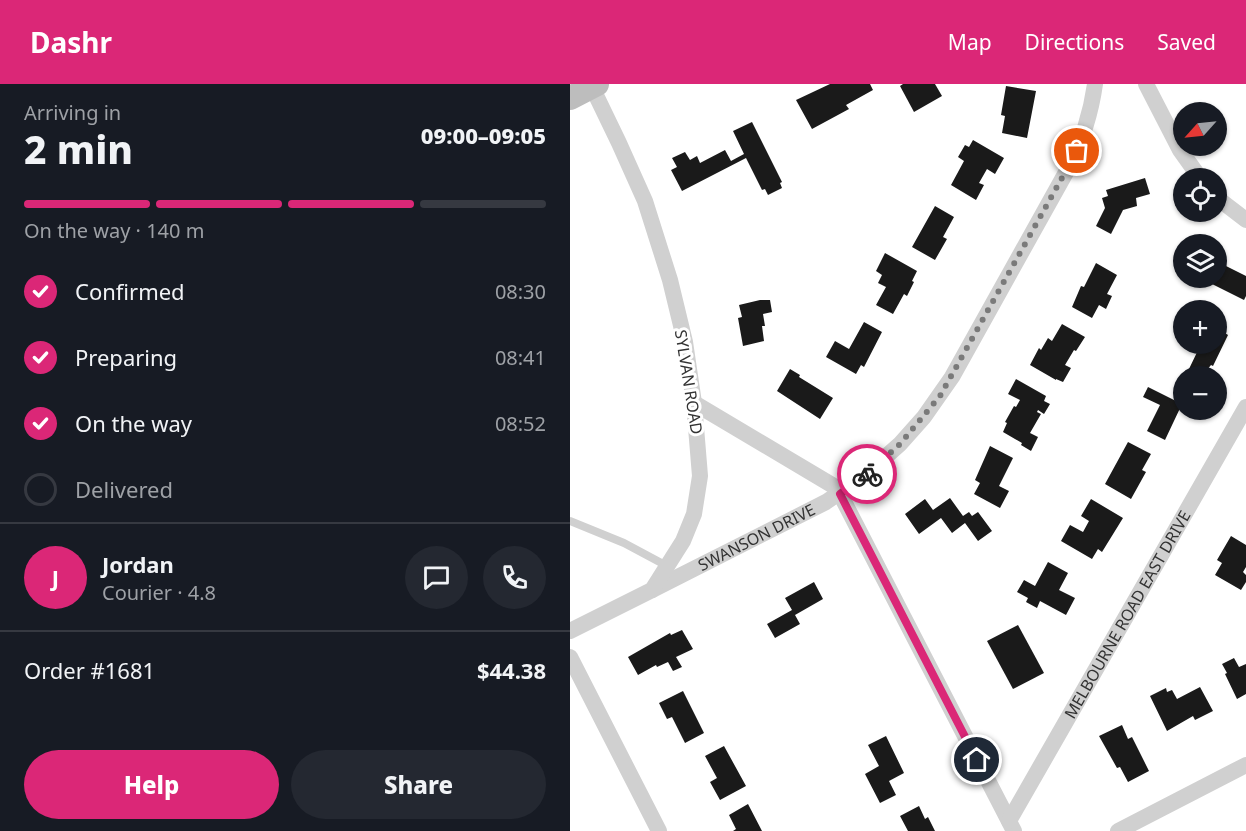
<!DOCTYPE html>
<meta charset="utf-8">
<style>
:root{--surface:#171b24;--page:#242831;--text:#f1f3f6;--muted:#9ea1a6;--line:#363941;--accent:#db2777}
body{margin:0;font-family:"Noto Sans",sans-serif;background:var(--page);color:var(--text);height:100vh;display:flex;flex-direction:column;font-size:22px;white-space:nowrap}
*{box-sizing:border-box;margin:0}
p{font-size:20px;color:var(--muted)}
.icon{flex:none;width:33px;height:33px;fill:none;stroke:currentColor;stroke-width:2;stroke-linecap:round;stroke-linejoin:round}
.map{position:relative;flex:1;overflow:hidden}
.panel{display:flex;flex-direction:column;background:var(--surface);width:570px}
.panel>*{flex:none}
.needle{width:39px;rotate:243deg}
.tools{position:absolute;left:603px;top:18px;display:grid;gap:12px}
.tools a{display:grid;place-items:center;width:54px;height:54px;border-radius:50%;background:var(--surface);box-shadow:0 2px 4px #0004;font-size:30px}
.pin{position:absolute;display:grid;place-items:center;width:51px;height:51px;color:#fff;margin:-26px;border:3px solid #fff;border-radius:50%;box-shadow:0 2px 6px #0007}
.courier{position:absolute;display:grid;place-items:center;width:60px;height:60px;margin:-30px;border:4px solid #db2777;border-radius:50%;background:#fff;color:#222;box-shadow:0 2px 8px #0007}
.summary em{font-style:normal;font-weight:800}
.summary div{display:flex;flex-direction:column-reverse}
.summary{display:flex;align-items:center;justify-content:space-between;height:102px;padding:0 24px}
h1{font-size:39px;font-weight:800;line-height:45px}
.bar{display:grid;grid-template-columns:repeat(4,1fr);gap:9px 6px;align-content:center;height:72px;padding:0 24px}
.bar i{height:8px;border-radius:4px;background:var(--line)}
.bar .on{background:var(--accent)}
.bar p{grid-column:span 4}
.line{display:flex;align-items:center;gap:15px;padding:0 24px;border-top:2px solid var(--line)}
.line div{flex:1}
.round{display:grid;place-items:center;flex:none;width:63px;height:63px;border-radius:32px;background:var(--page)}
ol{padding:0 24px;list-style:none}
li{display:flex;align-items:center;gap:18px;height:66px}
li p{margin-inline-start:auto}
li .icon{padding:6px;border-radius:50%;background:var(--accent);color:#fff;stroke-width:4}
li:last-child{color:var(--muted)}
li i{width:33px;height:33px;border:3px solid var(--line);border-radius:50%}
.primary-button{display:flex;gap:12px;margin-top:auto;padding:12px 24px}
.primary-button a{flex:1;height:69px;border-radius:36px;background:var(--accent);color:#fff;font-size:24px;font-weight:800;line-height:69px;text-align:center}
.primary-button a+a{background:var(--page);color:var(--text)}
header{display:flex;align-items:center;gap:36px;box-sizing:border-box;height:84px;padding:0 30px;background:var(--accent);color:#fff}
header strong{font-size:28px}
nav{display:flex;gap:33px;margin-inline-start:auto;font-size:21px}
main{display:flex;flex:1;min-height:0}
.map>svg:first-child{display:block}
.building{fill:#1a1a1a}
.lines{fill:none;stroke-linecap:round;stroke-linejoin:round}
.lane{stroke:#d0d0d0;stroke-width:8}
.street{stroke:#d0d0d0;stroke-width:16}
.secondary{stroke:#bdbdbd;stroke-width:24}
.done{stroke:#7a7a7a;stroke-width:6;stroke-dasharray:0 10.8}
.route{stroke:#db2777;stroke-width:8}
.labels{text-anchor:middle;stroke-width:6;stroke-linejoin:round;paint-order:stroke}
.street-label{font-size:16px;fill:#333;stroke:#fff}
</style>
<header>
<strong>Dashr</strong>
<nav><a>Map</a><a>Directions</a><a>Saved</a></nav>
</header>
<main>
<section class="panel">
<div class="summary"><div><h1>2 min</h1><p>Arriving in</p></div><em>09:00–09:05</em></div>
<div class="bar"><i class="on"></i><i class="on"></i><i class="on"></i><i></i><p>On the way · 140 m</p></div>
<ol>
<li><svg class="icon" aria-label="check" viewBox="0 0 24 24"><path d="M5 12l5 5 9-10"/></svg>Confirmed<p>08:30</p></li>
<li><svg class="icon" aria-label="check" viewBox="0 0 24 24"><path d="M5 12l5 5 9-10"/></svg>Preparing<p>08:41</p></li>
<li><svg class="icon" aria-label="check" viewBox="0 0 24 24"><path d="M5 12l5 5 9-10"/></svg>On the way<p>08:52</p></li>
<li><i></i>Delivered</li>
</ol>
<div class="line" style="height:108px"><b class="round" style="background:var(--accent);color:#fff">J</b><div><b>Jordan</b><p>Courier · 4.8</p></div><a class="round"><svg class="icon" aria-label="chat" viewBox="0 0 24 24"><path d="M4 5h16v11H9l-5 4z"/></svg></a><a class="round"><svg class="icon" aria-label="phone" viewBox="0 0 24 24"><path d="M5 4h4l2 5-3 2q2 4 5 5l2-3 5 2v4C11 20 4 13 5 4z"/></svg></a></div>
<div class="line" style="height:78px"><div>Order #1681</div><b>$44.38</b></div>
<div class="primary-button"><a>Help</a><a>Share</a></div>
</section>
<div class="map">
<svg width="676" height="747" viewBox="0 0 676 747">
<rect width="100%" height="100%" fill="#fff"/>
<g class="building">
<path d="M 260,0 L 300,0 L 303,6 L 276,21 L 279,25 L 242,45 L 226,16 Z"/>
<path d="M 333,0 L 365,0 L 372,12 L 344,28 L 330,2 Z"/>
<path d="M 436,2 L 466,7 L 457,54 L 432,49 L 435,32 L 431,31 Z"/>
<path d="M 182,38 L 212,98 L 210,99 L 212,104 L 198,111 L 195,105 L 192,106 L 176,74 L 112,107 L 101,86 L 107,83 L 102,74 L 115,68 L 120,76 L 127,72 L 130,79 L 155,66 L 161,77 L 174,70 L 163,47 Z"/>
<path d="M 403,56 L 434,74 L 425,90 L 417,85 L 409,99 L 414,101 L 406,116 L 381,101 L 394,77 L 388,73 L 395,61 L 399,63 Z"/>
<path d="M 575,94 L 580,110 L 566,114 L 567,122 L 553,126 L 541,150 L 526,142 L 535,124 L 532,114 L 538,112 L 536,106 Z"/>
<path d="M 365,122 L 384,133 L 373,153 L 377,155 L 365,176 L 342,163 Z"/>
<path d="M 315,169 L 347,187 L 342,197 L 344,198 L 337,212 L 334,210 L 323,230 L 306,221 L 316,203 L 308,199 L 312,191 L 306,187 Z"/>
<path d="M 646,177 L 676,192 L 676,212 L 674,216 L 630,194 L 646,194 Z"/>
<path d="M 526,179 L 547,191 L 537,210 L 542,212 L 536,225 L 529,221 L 522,234 L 502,223 L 511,202 L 514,203 Z"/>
<path d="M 190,216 L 200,216 L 202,228 L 193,230 L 195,242 L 192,242 L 194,257 L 173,262 L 168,234 L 172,233 L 169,221 Z"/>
<path d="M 294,238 L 312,248 L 294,283 L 291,281 L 286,290 L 256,273 L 265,257 L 279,265 Z"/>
<path d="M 492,240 L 515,253 L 506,267 L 504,266 L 495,281 L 501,284 L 493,298 L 486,295 L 486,296 L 460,281 L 469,264 L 471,266 L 478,254 L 482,257 Z"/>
<path d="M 646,243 L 658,251 L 643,282 L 641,281 L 632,292 L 614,292 L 614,306 L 607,303 L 616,286 L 618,287 L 631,260 L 646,260 Z"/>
<path d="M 220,285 L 230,291 L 229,293 L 263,314 L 250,335 L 207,307 Z"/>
<path d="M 446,295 L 476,312 L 474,317 L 480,320 L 474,330 L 468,326 L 467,328 L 471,330 L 460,349 L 468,353 L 461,367 L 451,361 L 452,359 L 433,348 L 437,339 L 435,338 L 444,322 L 446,323 L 450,316 L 438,310 Z"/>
<path d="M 578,303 L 612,320 L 595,356 L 577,347 L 590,321 L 573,313 Z"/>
<path d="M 558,358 L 581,370 L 572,386 L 576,388 L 561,415 L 535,400 Z"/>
<path d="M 420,362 L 443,374 L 429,402 L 439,407 L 430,424 L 404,410 L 410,399 L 405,396 Z"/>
<path d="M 380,414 L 393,432 L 399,428 L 402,432 L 408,428 L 422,447 L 408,457 L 395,439 L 382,449 L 371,434 L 349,450 L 335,430 L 355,415 L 363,426 Z"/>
<path d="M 521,415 L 553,434 L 532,468 L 528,465 L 522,475 L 491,457 L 500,441 L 513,448 L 519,437 L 511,432 Z"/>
<path d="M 661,452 L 676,461 L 676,483 L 673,488 L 676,491 L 676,498 L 671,506 L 645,491 L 652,479 L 647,476 Z"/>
<path d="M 478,478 L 498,489 L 489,506 L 505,514 L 496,531 L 470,517 L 467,524 L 456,518 L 458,514 L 447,508 L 454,496 L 465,502 Z"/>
<path d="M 244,498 L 253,515 L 225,531 L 230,540 L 205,554 L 197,540 L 222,526 L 215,514 Z"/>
<path d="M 448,541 L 474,589 L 443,605 L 417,557 Z"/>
<path d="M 112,546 L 123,565 L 106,573 L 112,583 L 103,587 L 98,578 L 87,583 L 86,581 L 68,591 L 58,573 L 100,549 L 101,551 Z"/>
<path d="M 664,574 L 669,583 L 676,580 L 676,610 L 667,615 L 655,590 L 657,589 L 652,580 Z"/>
<path d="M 630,603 L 643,627 L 625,636 L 623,632 L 597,647 L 580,612 L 596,604 L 597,608 L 602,606 L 607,615 Z"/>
<path d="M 113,607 L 134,649 L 115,659 L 102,633 L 97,635 L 89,619 Z"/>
<path d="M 552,641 L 558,655 L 562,653 L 579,687 L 558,698 L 550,683 L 547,684 L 529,652 Z"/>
<path d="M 316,652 L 334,689 L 319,697 L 326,711 L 310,719 L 295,690 L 309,682 L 298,661 Z"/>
<path d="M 154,662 L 176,702 L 150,716 L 140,698 L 147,694 L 135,672 Z"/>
<path d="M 178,720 L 192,747 L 163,747 L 166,745 L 159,731 Z"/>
<path d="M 349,722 L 355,735 L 358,733 L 365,747 L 338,747 L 330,732 Z"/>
</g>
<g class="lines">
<path class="lane" d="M 0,437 L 54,459 L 97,482"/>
<g class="street">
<path d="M 576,0 L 610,66 L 630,94"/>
<path d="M 646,113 L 676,136"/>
<path d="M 124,319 L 267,404 L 444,747"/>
<path id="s1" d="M 82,506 L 256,418 L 295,391 L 330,360 L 354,333 L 382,293 L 499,83 C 512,57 521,29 525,0"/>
<path d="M 0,547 L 82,506 L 113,457 L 124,430 L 130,392 L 124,319 L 115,258 L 100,196 L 75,117 L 49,59 L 22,3"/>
<path d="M 0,573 L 89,747"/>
<path id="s2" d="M 439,737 L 676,323"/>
<path d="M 548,747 L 676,681"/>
</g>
<path class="secondary" d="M 0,14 L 27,0"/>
</g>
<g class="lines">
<path class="done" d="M 297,390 L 330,360 L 370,312 L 507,67"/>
<path class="route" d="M 297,390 L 270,410 L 407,676"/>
</g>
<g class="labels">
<g class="street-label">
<text transform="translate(119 298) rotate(81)" y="6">SYLVAN ROAD</text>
<text dy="6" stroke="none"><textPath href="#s1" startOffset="117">SWANSON DRIVE</textPath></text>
<text dy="6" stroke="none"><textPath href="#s2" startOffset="238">MELBOURNE ROAD EAST DRIVE</textPath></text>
</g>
</g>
</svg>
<div class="tools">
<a><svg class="needle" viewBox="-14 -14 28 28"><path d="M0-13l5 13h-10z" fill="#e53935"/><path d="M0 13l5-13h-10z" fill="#9ea1a6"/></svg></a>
<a><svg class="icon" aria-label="locate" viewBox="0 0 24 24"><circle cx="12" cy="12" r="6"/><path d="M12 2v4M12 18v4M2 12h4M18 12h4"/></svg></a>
<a><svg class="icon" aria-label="layers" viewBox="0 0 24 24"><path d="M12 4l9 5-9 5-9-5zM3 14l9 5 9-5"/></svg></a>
<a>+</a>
<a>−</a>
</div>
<div class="pin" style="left:507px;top:67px;background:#ea580c"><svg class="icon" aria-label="bag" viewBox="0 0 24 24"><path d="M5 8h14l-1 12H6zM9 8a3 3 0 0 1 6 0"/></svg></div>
<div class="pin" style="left:407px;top:676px;background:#1f2937"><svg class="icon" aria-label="home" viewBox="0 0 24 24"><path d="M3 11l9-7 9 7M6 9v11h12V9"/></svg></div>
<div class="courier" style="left:297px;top:390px"><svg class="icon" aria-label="bike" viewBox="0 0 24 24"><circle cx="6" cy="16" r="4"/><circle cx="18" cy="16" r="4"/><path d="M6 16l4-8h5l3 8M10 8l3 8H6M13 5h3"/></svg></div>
</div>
</main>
